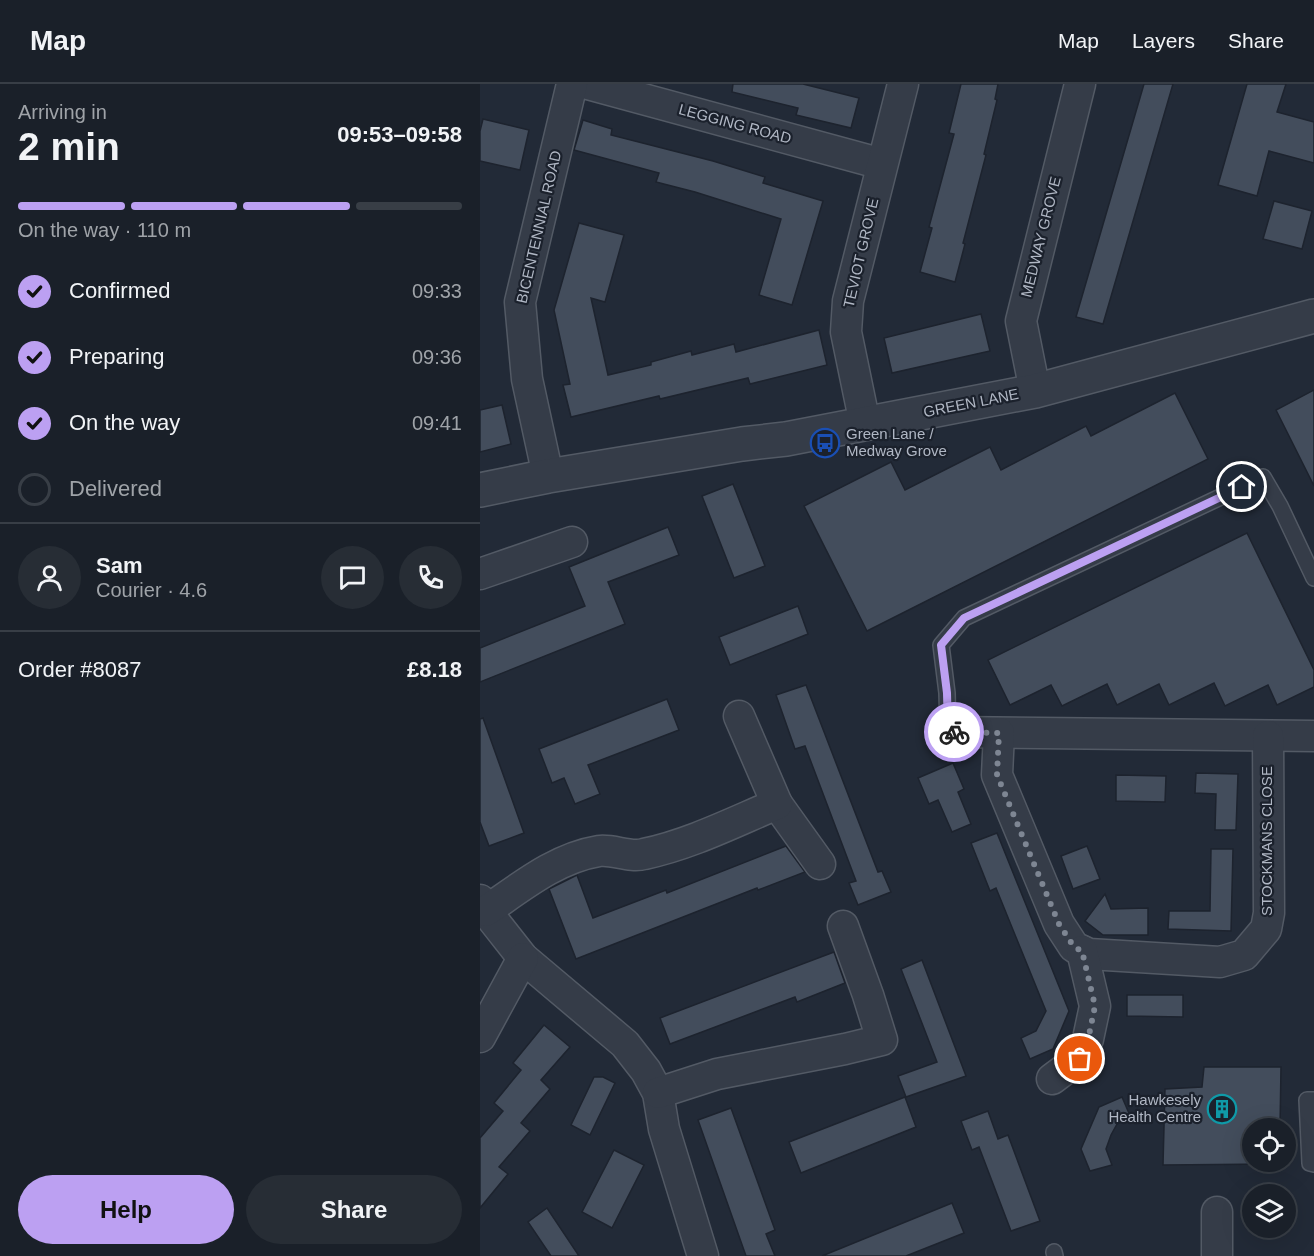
<!DOCTYPE html>
<meta charset="utf-8">
<style>
:root{--surface:#1a2029;--page:#272d35;--text:#f1f3f6;--muted:#9fa3a8;--line:#383e46;--accent:#bca0f2}
body{margin:0;font-family:Helvetica,sans-serif;background:var(--page);color:var(--text);height:100vh;display:flex;flex-direction:column;font-size:22px;white-space:nowrap}
*{box-sizing:border-box;margin:0}
p{font-size:20px;color:var(--muted)}
.icon{flex:none;width:33px;height:33px;fill:none;stroke:currentColor;stroke-width:2;stroke-linecap:round;stroke-linejoin:round}
.map{position:relative;flex:1;overflow:hidden}
.details{display:flex;flex-direction:column;background:var(--surface);width:480px}
.details>*{flex:none}
.fabs{position:absolute;left:762px;top:1034px;display:grid;gap:12px}
.fabs a{display:grid;place-items:center;width:54px;height:54px;border-radius:50%;background:var(--surface);box-shadow:0 6px 24px #0002,0 0 0 2px var(--line);font-size:30px}
.pin{position:absolute;display:grid;place-items:center;width:51px;height:51px;color:#fff;margin:-26px;border:3px solid #fff;border-radius:50%;box-shadow:0 2px 6px #0007}
.courier{position:absolute;display:grid;place-items:center;width:60px;height:60px;margin:-30px;border:4px solid #bca0f2;border-radius:50%;background:#fff;color:#222;box-shadow:0 2px 8px #0007}
.summary em{font-style:normal;font-weight:700}
.summary div{display:flex;flex-direction:column-reverse}
.summary{display:flex;align-items:center;justify-content:space-between;height:102px;padding:0 18px}
h1{font-size:39px;font-weight:700;line-height:45px}
.bar{display:grid;grid-template-columns:repeat(4,1fr);gap:9px 6px;align-content:center;height:72px;padding:0 18px}
.bar i{height:8px;border-radius:4px;background:var(--line)}
.bar .selected{background:var(--accent)}
.bar p{grid-column:span 4}
.line{display:flex;align-items:center;gap:15px;padding:0 18px;border-top:2px solid var(--line)}
.line div{flex:1}
.round{display:grid;place-items:center;flex:none;width:63px;height:63px;border-radius:32px;background:var(--page)}
ol{padding:0 18px;list-style:none}
li{display:flex;align-items:center;gap:18px;height:66px}
li p{margin-inline-start:auto}
li .icon{padding:6px;border-radius:50%;background:var(--accent);color:#111;stroke-width:4}
li:last-child{color:var(--muted)}
li i{width:33px;height:33px;border:3px solid var(--line);border-radius:50%}
.action{display:flex;gap:12px;margin-top:auto;padding:12px 18px}
.action a{flex:1;height:69px;border-radius:36px;background:var(--accent);color:#111;font-size:24px;font-weight:700;line-height:69px;text-align:center}
.action a+a{background:var(--page);color:var(--text)}
header{display:flex;align-items:center;gap:36px;box-sizing:border-box;height:84px;padding:0 30px;background:var(--surface);border-bottom:2px solid var(--line)}
header strong{font-size:28px}
nav{display:flex;gap:33px;margin-inline-start:auto;font-size:21px}
main{display:flex;flex:1;min-height:0}
.map>svg:first-child{display:block}
.building{fill:#434d5c;stroke:#1d232e;stroke-width:1.5}
.lines{fill:none;stroke-linecap:round;stroke-linejoin:round}
.service-casing{stroke:#535a65;stroke-width:18}
.minor-casing{stroke:#535a65;stroke-width:33}
.tertiary-casing{stroke:#535a65;stroke-width:36}
.service{stroke:#353c48;stroke-width:15}
.minor{stroke:#353c48;stroke-width:30}
.tertiary{stroke:#353c48;stroke-width:33}
.done{stroke:#7e8693;stroke-width:6;stroke-dasharray:0 10.8}
.route{stroke:#bca0f2;stroke-width:8}
.labels{text-anchor:middle;stroke-width:4.5;stroke-linejoin:round;paint-order:stroke}
.street-label{font-size:15px;fill:#b0b7c4;stroke:#1b212c}
.poi-label{font-size:15px;fill:#b0b7c4;stroke:#1b212c;text-anchor:start}
</style>
<header>
<strong>Map</strong>
<nav><a>Map</a><a>Layers</a><a>Share</a></nav>
</header>
<main>
<section class="details">
<div class="summary"><div><h1>2 min</h1><p>Arriving in</p></div><em>09:53–09:58</em></div>
<div class="bar"><i class="selected"></i><i class="selected"></i><i class="selected"></i><i></i><p>On the way · 110 m</p></div>
<ol>
<li><svg class="icon" aria-label="check" viewBox="0 0 24 24"><path d="M5 12l5 5 9-10"/></svg>Confirmed<p>09:33</p></li>
<li><svg class="icon" aria-label="check" viewBox="0 0 24 24"><path d="M5 12l5 5 9-10"/></svg>Preparing<p>09:36</p></li>
<li><svg class="icon" aria-label="check" viewBox="0 0 24 24"><path d="M5 12l5 5 9-10"/></svg>On the way<p>09:41</p></li>
<li><i></i>Delivered</li>
</ol>
<div class="line" style="height:108px"><a class="round"><svg class="icon" aria-label="person" viewBox="0 0 24 24"><circle cx="12" cy="8" r="4"/><path d="M4 21q1-7 8-7t8 7"/></svg></a><div><b>Sam</b><p>Courier · 4.6</p></div><a class="round"><svg class="icon" aria-label="chat" viewBox="0 0 24 24"><path d="M4 5h16v11H9l-5 4z"/></svg></a><a class="round"><svg class="icon" aria-label="phone" viewBox="0 0 24 24"><path d="M5 4h4l2 5-3 2q2 4 5 5l2-3 5 2v4C11 20 4 13 5 4z"/></svg></a></div>
<div class="line" style="height:78px"><div>Order #8087</div><b>£8.18</b></div>
<div class="action"><a>Help</a><a>Share</a></div>
</section>
<div class="map">
<svg width="834" height="1172" viewBox="0 0 834 1172">
<rect width="100%" height="100%" fill="#222a37"/>
<g class="building">
<path d="M 253,0 L 323,0 L 379,14 L 371,44 L 316,31 L 318,24 L 252,8 Z"/>
<path d="M 481,0 L 518,0 L 515,15 L 517,16 L 504,70 L 506,71 L 483,159 L 485,160 L 475,198 L 440,188 L 452,144 L 449,143 L 474,50 L 469,49 Z"/>
<path d="M 664,0 L 693,0 L 623,240 L 596,233 Z"/>
<path d="M 767,0 L 806,0 L 797,28 L 834,38 L 834,79 L 789,67 L 777,112 L 738,101 Z"/>
<path d="M 3,35 L 49,46 L 40,86 L 0,77 L 0,47 Z"/>
<path d="M 103,36 L 132,45 L 131,51 L 233,77 L 285,93 L 283,99 L 343,117 L 312,221 L 279,211 L 301,135 L 215,108 L 176,98 L 179,89 L 94,66 Z"/>
<path d="M 794,117 L 832,127 L 822,165 L 783,155 Z"/>
<path d="M 99,139 L 144,151 L 125,218 L 111,214 L 128,291 L 171,281 L 171,278 L 211,267 L 212,271 L 254,260 L 256,268 L 339,246 L 347,281 L 270,300 L 268,294 L 180,315 L 179,312 L 91,333 L 83,301 L 90,300 L 74,226 Z"/>
<path d="M 501,230 L 510,267 L 412,289 L 404,254 Z"/>
<path d="M 834,306 L 834,402 L 796,326 Z"/>
<path d="M 695,309 L 728,375 L 387,547 L 324,422 L 411,378 L 425,406 L 510,363 L 521,386 L 606,342 L 611,352 Z"/>
<path d="M 22,321 L 31,360 L 0,368 L 0,326 Z"/>
<path d="M 253,400 L 285,482 L 254,494 L 222,412 Z"/>
<path d="M 188,443 L 199,471 L 128,498 L 145,540 L 0,598 L 0,564 L 105,522 L 89,483 Z"/>
<path d="M 767,449 L 834,586 L 834,603 L 797,621 L 788,601 L 745,622 L 734,599 L 689,621 L 679,600 L 637,621 L 627,600 L 582,622 L 571,601 L 530,621 L 508,576 Z"/>
<path d="M 318,522 L 328,550 L 250,581 L 239,553 Z"/>
<path d="M 326,601 L 398,788 L 402,787 L 411,808 L 378,821 L 369,799 L 376,797 L 325,662 L 315,665 L 296,611 Z"/>
<path d="M 187,615 L 199,646 L 108,681 L 120,710 L 95,720 L 84,694 L 72,699 L 59,665 Z"/>
<path d="M 3,634 L 44,749 L 9,762 L 0,738 L 0,635 Z"/>
<path d="M 473,679 L 484,705 L 478,708 L 491,740 L 472,748 L 458,716 L 449,720 L 438,694 Z"/>
<path d="M 716,689 L 758,690 L 756,746 L 735,746 L 736,710 L 715,709 Z"/>
<path d="M 636,691 L 686,692 L 685,718 L 636,717 Z"/>
<path d="M 517,749 L 589,927 L 573,965 L 550,975 L 541,954 L 556,947 L 566,927 L 516,804 L 510,807 L 491,759 Z"/>
<path d="M 306,762 L 325,788 L 278,806 L 277,804 L 96,875 L 69,805 L 97,791 L 113,834 L 186,806 L 187,809 Z"/>
<path d="M 607,762 L 620,795 L 593,805 L 581,772 Z"/>
<path d="M 731,765 L 753,765 L 751,847 L 688,845 L 689,827 L 730,827 Z"/>
<path d="M 625,810 L 631,825 L 668,824 L 668,851 L 623,851 L 605,837 Z"/>
<path d="M 354,868 L 365,899 L 317,918 L 315,913 L 190,960 L 180,934 Z"/>
<path d="M 442,876 L 486,992 L 426,1013 L 418,992 L 457,978 L 421,885 Z"/>
<path d="M 647,911 L 703,911 L 703,933 L 647,932 Z"/>
<path d="M 64,941 L 90,963 L 61,996 L 70,1005 L 41,1039 L 50,1047 L 19,1083 L 28,1090 L 0,1124 L 0,1054 L 23,1027 L 14,1019 L 41,986 L 33,979 Z"/>
<path d="M 724,983 L 801,983 L 800,1044 L 772,1044 L 772,1077 L 799,1077 L 799,1080 L 683,1081 L 685,1005 L 722,1003 Z"/>
<path d="M 114,993 L 123,993 L 135,999 L 110,1051 L 91,1041 Z"/>
<path d="M 425,1013 L 436,1043 L 321,1089 L 309,1058 Z"/>
<path d="M 642,1013 L 651,1034 L 637,1040 L 631,1051 L 626,1065 L 632,1081 L 610,1087 L 601,1065 L 619,1023 Z"/>
<path d="M 251,1024 L 295,1146 L 286,1150 L 295,1172 L 266,1172 L 218,1036 Z"/>
<path d="M 508,1027 L 518,1055 L 528,1051 L 560,1137 L 531,1147 L 499,1063 L 492,1066 L 481,1037 Z"/>
<path d="M 134,1066 L 164,1081 L 132,1144 L 102,1128 Z"/>
<path d="M 472,1119 L 484,1149 L 426,1172 L 342,1172 Z"/>
<path d="M 67,1124 L 99,1172 L 71,1172 L 48,1138 Z"/>
</g>
<g class="lines">
<g class="service-casing">
<g id="service">
<path d="M 468,648 L 467,609 L 461,561 L 484,534 L 783,393 L 800,422 L 834,494"/>
<path d="M 834,1016 L 827,1016 L 830,1079 L 834,1080"/>
<path d="M 574,1168 L 575,1172"/>
</g>
</g>
<g class="minor-casing">
<g id="minor">
<path d="M 108,0 L 402,80"/>
<path d="M 555,307 L 541,237 L 600,0"/>
<path d="M 385,340 L 366,248 L 368,217 L 423,0"/>
<path d="M 68,392 L 47,295 L 40,218 L 92,0"/>
<path d="M 0,490 L 92,458"/>
<path d="M 468,648 L 834,652"/>
<path d="M 519,649 L 517,691 L 579,840 L 594,863 L 609,870 L 740,878 L 764,871 L 786,845 L 789,829 L 788,652"/>
<path d="M 297,720 L 340,780"/>
<path d="M 0,816 L 6,827 L 43,874 L 145,960 L 166,987 L 178,1009 L 184,1045 L 223,1172"/>
<path d="M 6,827 C 41,803 76,774 119,767 C 133,765 150,774 164,770 C 211,760 254,738 297,720 L 259,632"/>
<path d="M 0,953 L 43,874"/>
<path d="M 572,995 L 600,974 L 608,955 L 615,922 L 602,867"/>
<path d="M 178,1009 L 237,990 L 365,965 L 402,956 L 388,911 L 363,842"/>
<path d="M 737,1128 L 737,1172"/>
</g>
</g>
<g class="tertiary-casing">
<path id="tertiary" d="M 0,406 L 68,392 L 262,360 L 306,355 L 555,307 L 834,232"/>
</g>
<use href="#service" class="service"/>
<use href="#minor" class="minor"/>
<use href="#tertiary" class="tertiary"/>
</g>
<g class="lines">
<path class="done" d="M 474,648 L 519,649 L 517,691 L 579,840 L 594,863 L 602,867 L 615,922 L 608,956 L 600,975"/>
<path class="route" d="M 474,648 L 468,648 L 467,609 L 461,561 L 484,534 L 762,403"/>
</g>
<defs>
<g id="bus-ring" transform="scale(1.5)"><circle r="9.5" fill="#1b212c" stroke="#1a4fb4" stroke-width="1.5"/><path d="M-5-6H5V4H4V6H2V4H-2V6H-4V4H-5ZM-3.5-4V0h7V-4ZM-3.5 1.2v1.5H-2V1.2ZM2 1.2v1.5H3.5V1.2Z" fill="#1a4fb4"/></g>
<g id="building-ring" transform="scale(1.5)"><circle r="9.5" fill="#1b212c" stroke="#0f9aa8" stroke-width="1.5"/><path d="M-4-6H4V6H1V3H-1V6H-4ZM-2.5-4.3h1.7v1.8h-1.7ZM.8-4.3h1.7v1.8H.8ZM-2.5-1h1.7V.8h-1.7ZM.8-1h1.7V.8H.8Z" fill="#0f9aa8"/></g>
</defs>
<g fill-rule="evenodd">
<use href="#bus-ring" x="345" y="359"/>
<use href="#building-ring" x="742" y="1025"/>
</g>
<g class="labels">
<g class="street-label">
<text transform="translate(255 40) rotate(15)" y="5">LEGGING ROAD</text>
<text transform="translate(59 143) rotate(-77)" y="5">BICENTENNIAL ROAD</text>
<text transform="translate(561 153) rotate(-76)" y="5">MEDWAY GROVE</text>
<text transform="translate(381 169) rotate(-77)" y="5">TEVIOT GROVE</text>
<text transform="translate(491 319) rotate(-11)" y="5">GREEN LANE</text>
<text transform="translate(787 757) rotate(-90)" y="5">STOCKMANS CLOSE</text>
</g>
<g class="poi-label">
<text x="366" y="355">Green Lane /<tspan x="366" dy="17">Medway Grove</tspan></text>
<text x="721" y="1021" text-anchor="end">Hawkesely<tspan x="721" dy="17">Health Centre</tspan></text>
</g>
</g>
</svg>
<div class="fabs">
<a><svg class="icon" aria-label="locate" viewBox="0 0 24 24"><circle cx="12" cy="12" r="6"/><path d="M12 2v4M12 18v4M2 12h4M18 12h4"/></svg></a>
<a><svg class="icon" aria-label="layers" viewBox="0 0 24 24"><path d="M12 4l9 5-9 5-9-5zM3 14l9 5 9-5"/></svg></a>
</div>
<div class="pin" style="left:600px;top:975px;background:#ea580c"><svg class="icon" aria-label="bag" viewBox="0 0 24 24"><path d="M5 8h14l-1 12H6zM9 8a3 3 0 0 1 6 0"/></svg></div>
<div class="pin" style="left:762px;top:403px;background:#1f2937"><svg class="icon" aria-label="home" viewBox="0 0 24 24"><path d="M3 11l9-7 9 7M6 9v11h12V9"/></svg></div>
<div class="courier" style="left:474px;top:648px"><svg class="icon" aria-label="bike" viewBox="0 0 24 24"><circle cx="6" cy="16" r="4"/><circle cx="18" cy="16" r="4"/><path d="M6 16l4-8h5l3 8M10 8l3 8H6M13 5h3"/></svg></div>
</div>
</main>
